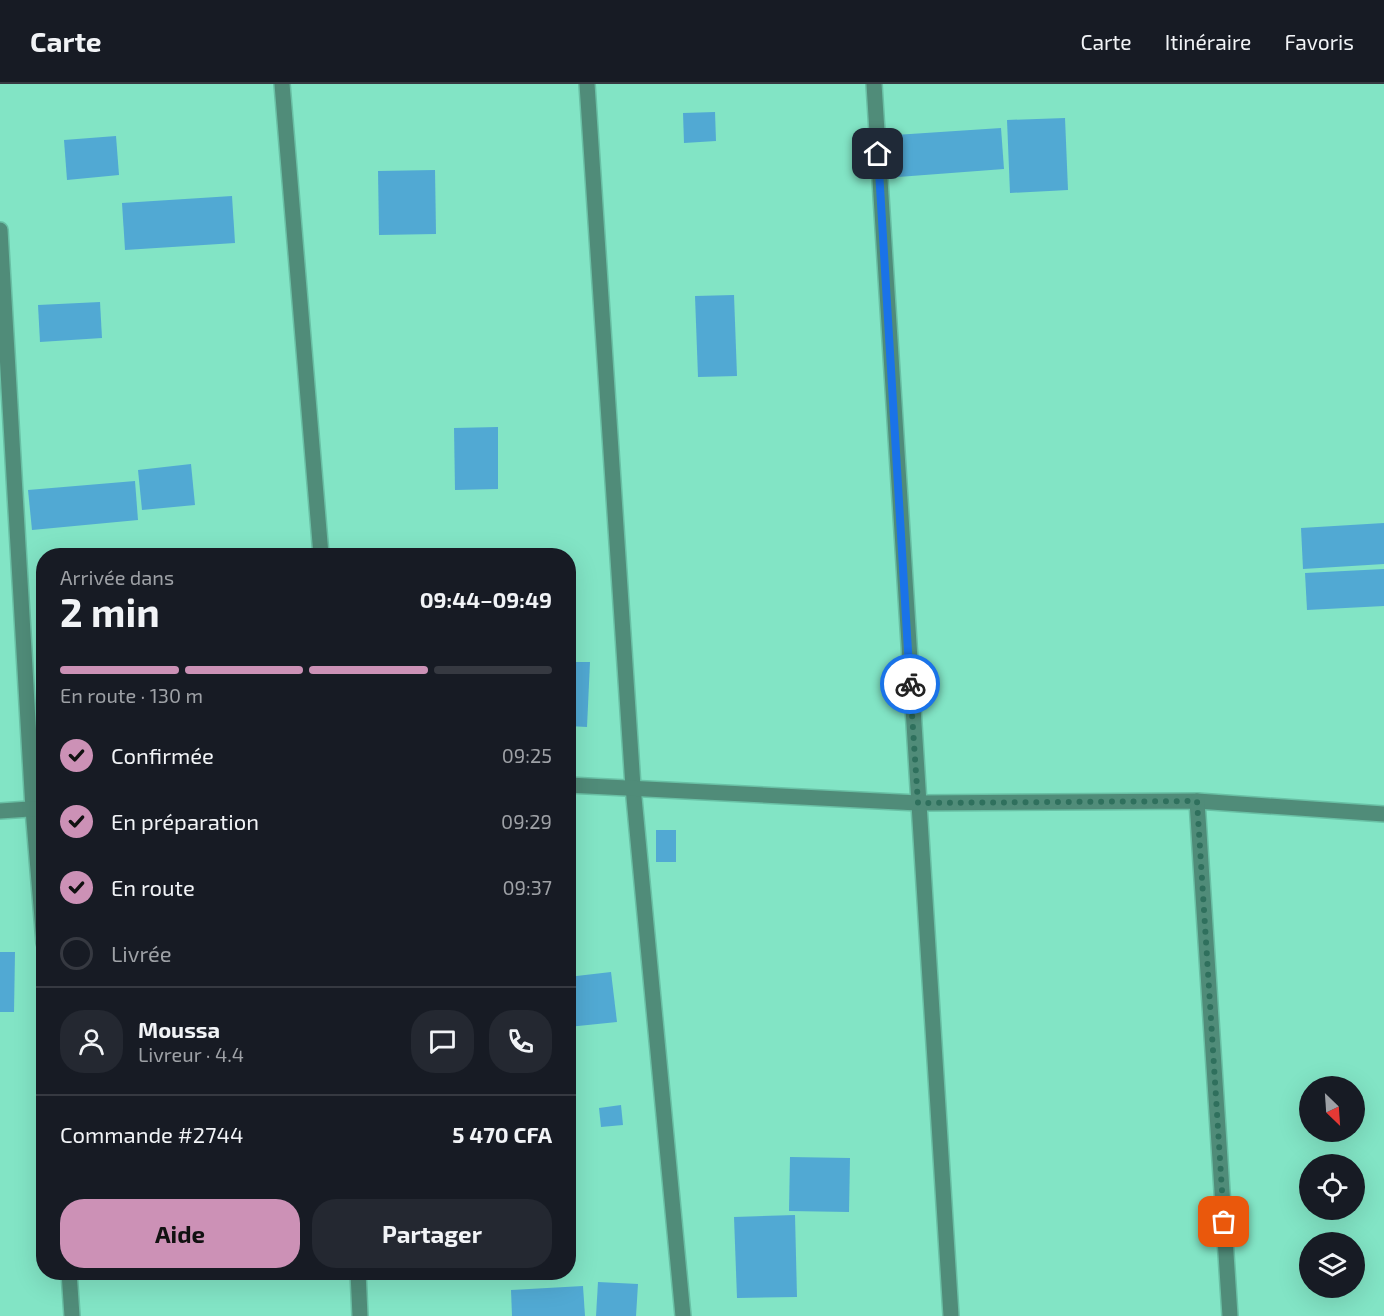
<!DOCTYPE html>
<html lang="fr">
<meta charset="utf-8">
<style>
:root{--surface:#171b24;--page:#242831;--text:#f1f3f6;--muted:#9ea1a6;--line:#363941;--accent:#cc91b6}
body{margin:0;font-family:"Exo 2",sans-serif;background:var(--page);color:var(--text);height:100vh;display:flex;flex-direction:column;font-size:22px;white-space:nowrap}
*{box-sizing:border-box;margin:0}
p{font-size:20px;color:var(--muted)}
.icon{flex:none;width:33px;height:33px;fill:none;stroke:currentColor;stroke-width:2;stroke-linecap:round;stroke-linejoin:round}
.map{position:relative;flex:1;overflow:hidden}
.side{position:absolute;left:36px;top:464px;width:540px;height:732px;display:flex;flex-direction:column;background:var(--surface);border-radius:24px;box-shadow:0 6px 24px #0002}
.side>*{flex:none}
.needle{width:39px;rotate:155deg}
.controls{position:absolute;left:1299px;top:992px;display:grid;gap:12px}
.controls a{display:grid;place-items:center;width:66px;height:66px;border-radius:50%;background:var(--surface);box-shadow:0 6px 24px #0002;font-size:30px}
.pin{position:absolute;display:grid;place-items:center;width:51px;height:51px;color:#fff;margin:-26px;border-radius:12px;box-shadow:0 3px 9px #0006}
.courier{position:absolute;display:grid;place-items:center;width:60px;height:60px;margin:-30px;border:4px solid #1a73e8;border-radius:50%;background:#fff;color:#222;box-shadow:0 2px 8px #0007}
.headline em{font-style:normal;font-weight:700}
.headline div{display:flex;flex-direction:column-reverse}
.headline{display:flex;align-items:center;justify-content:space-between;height:102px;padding:0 24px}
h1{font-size:39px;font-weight:700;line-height:45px}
.bar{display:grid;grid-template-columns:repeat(4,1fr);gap:9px 6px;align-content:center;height:72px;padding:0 24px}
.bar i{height:8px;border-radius:4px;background:var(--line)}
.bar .selected{background:var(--accent)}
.bar p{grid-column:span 4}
.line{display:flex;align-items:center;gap:15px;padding:0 24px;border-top:2px solid var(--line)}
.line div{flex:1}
.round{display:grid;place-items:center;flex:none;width:63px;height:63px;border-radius:24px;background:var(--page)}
ol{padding:0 24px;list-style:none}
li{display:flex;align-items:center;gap:18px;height:66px}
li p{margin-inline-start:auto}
li .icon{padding:6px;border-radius:50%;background:var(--accent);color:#111;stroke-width:4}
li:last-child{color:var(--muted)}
li i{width:33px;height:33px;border:3px solid var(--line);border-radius:50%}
.primary-button{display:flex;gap:12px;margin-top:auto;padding:12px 24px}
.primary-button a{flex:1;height:69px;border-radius:24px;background:var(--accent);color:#111;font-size:24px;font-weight:700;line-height:69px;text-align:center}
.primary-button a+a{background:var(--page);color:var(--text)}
header{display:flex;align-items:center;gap:36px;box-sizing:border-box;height:84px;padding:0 30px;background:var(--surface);border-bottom:2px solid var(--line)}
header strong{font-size:28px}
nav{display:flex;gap:33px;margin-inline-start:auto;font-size:21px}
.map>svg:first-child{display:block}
.building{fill:#51a9d3}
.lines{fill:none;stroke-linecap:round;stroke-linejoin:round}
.minor-casing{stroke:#69c0a5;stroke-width:18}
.minor{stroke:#508c79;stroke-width:15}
.done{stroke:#2f705d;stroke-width:6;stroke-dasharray:0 10.8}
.route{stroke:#1a73e8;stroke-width:8}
</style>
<header>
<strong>Carte</strong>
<nav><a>Carte</a><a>Itinéraire</a><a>Favoris</a></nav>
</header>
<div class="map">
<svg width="1384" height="1232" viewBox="0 0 1384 1232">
<rect width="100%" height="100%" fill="#82e4c5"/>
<g class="building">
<path d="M 715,28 L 716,57 L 684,59 L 683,29 Z"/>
<path d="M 1065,34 L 1068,106 L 1010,109 L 1007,36 Z"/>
<path d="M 1001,44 L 1004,85 L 898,93 L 895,51 Z"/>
<path d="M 116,52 L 119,91 L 67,96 L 64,56 Z"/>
<path d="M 435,86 L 436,150 L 379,151 L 378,87 Z"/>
<path d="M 232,112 L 235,159 L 125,166 L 122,119 Z"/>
<path d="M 734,211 L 737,292 L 698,293 L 695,212 Z"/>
<path d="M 100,218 L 102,254 L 40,258 L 38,221 Z"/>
<path d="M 498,343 L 498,405 L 455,406 L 454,344 Z"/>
<path d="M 191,380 L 195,421 L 142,426 L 138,386 Z"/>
<path d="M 135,397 L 138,436 L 32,446 L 28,406 Z"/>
<path d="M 1384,439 L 1384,480 L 1303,485 L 1301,444 Z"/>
<path d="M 147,466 L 147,471 L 63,471 L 63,468 Z"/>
<path d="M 1384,485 L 1384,522 L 1307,526 L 1305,489 Z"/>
<path d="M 568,578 L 590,578 L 587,643 L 568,642 Z"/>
<rect x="656" y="746" width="20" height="32"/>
<path d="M 0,868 L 15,868 L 14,928 L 0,928 Z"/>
<path d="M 611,888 L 617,938 L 568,943 L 568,893 Z"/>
<path d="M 621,1021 L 623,1041 L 601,1043 L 599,1024 Z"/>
<path d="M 790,1073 L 850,1074 L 849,1128 L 789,1127 Z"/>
<path d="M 795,1131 L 797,1213 L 737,1214 L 734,1133 Z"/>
<path d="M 598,1198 L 638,1200 L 636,1232 L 596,1232 Z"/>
<path d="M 583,1202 L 585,1232 L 512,1232 L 511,1206 Z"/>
</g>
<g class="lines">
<g class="minor-casing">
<g id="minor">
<path d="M 282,0 L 321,471"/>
<path d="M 587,0 L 633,703 L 683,1232"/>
<path d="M 874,0 L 951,1232"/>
<path d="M 0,146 L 33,725 L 44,859"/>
<path d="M 568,701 L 918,719 L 1197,717 L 1384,730"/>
<path d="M 1197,717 L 1230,1232"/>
<path d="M 0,727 L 44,724"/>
<path d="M 69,1188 L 72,1232"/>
<path d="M 358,1188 L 360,1232"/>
</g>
</g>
<use href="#minor" class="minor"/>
</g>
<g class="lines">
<path class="done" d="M 910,600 L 918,719 L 1197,717 L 1224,1138"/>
<path class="route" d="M 878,70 L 910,600"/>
</g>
</svg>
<div class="controls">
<a><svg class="needle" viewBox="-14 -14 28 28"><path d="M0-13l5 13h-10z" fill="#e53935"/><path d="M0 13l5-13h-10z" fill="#9ea1a6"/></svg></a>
<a><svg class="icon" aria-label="locate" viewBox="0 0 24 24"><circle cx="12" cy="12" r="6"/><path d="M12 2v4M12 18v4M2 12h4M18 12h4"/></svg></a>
<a><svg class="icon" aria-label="layers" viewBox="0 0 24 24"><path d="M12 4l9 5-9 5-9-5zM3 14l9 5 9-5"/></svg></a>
</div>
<div class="pin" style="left:1224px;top:1138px;background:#ea580c"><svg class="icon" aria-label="bag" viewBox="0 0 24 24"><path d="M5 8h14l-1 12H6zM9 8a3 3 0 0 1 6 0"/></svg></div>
<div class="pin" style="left:878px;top:70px;background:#1f2937"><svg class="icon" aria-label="home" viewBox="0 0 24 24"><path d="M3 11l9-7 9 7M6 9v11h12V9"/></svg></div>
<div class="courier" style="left:910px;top:600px"><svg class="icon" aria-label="bike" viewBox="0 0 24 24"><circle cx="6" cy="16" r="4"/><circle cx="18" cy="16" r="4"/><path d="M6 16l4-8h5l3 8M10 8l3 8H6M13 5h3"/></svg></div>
<section class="side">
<div class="headline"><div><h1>2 min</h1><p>Arrivée dans</p></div><em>09:44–09:49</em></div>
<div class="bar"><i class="selected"></i><i class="selected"></i><i class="selected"></i><i></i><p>En route · 130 m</p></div>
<ol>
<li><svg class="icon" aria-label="check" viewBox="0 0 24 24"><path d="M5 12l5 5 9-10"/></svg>Confirmée<p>09:25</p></li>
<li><svg class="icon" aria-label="check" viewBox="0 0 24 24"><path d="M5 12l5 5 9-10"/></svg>En préparation<p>09:29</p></li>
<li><svg class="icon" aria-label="check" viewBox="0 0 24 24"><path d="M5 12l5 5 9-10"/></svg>En route<p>09:37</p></li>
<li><i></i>Livrée</li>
</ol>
<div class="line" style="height:108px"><a class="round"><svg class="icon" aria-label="person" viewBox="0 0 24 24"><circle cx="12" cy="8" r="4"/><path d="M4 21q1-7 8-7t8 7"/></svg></a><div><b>Moussa</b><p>Livreur · 4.4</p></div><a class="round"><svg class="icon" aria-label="chat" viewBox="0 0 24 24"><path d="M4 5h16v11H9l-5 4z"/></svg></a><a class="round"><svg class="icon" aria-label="phone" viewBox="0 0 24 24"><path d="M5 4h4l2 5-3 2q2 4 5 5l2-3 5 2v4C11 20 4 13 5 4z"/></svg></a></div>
<div class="line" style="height:78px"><div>Commande #2744</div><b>5 470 CFA</b></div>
<div class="primary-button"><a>Aide</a><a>Partager</a></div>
</section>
</div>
